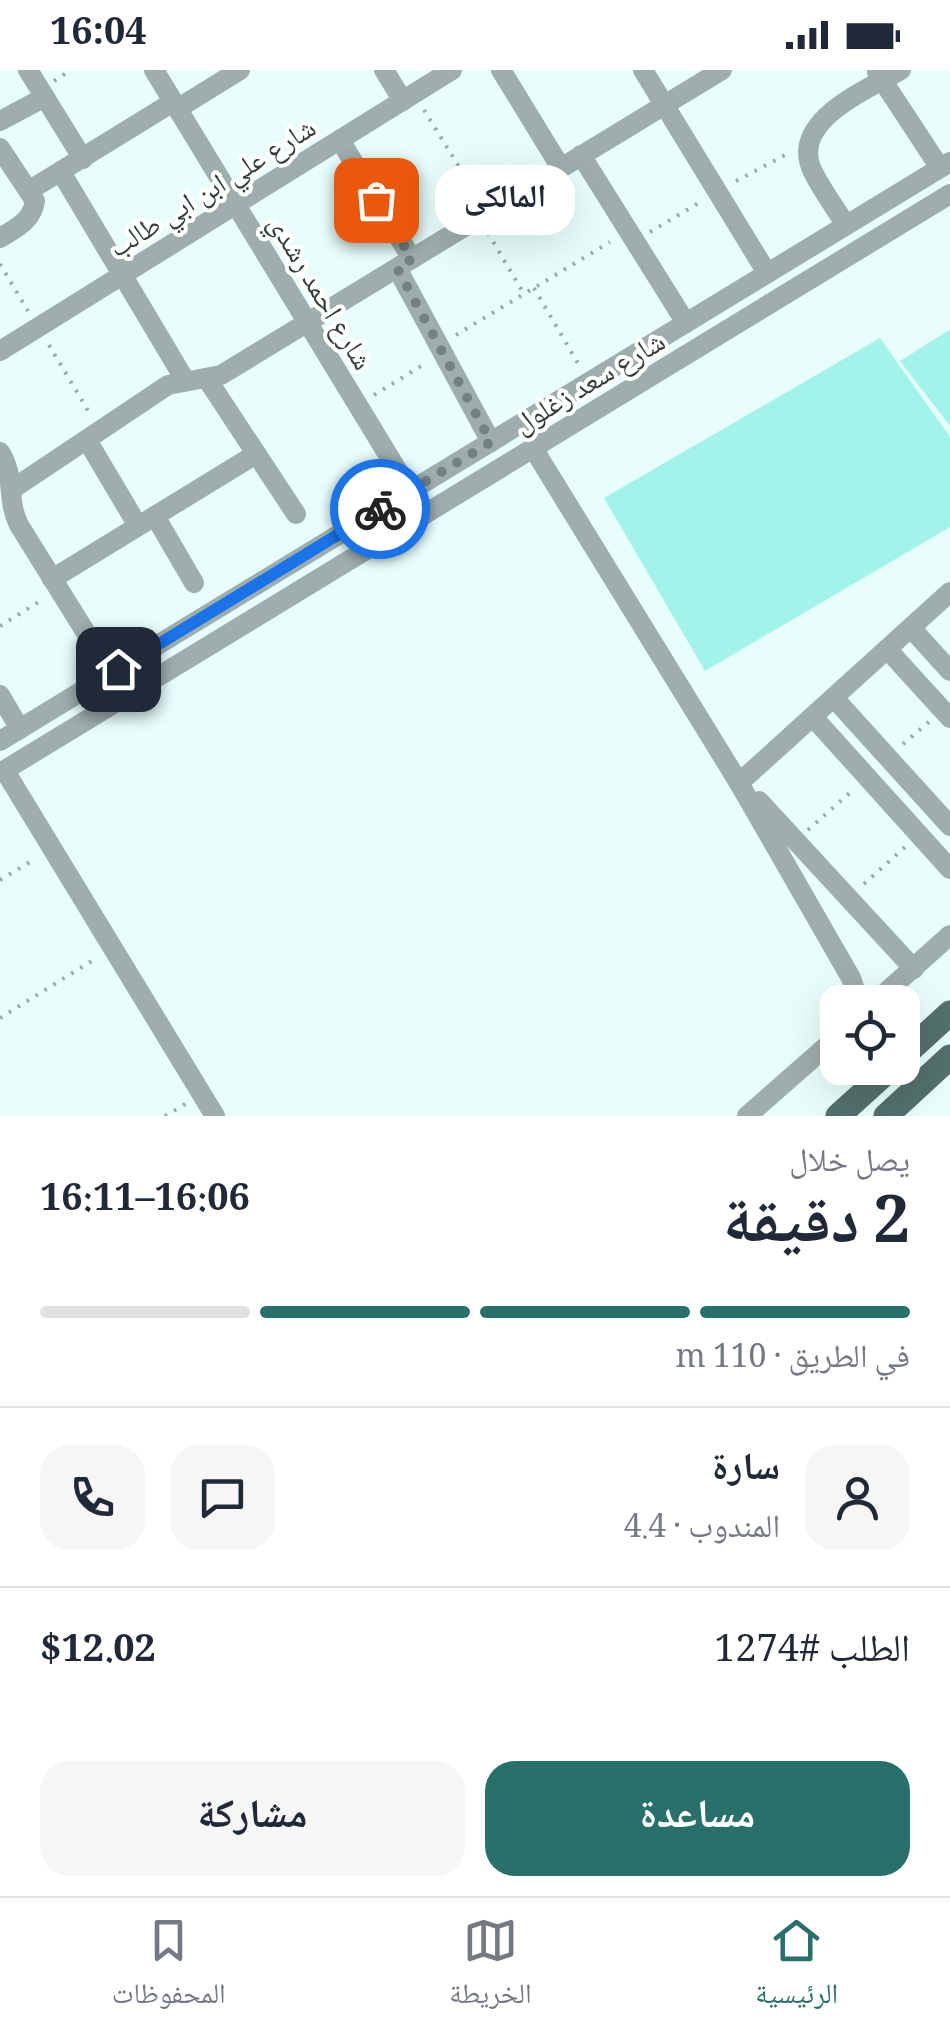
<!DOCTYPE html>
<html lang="ar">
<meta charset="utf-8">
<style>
:root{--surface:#fff;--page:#f6f6f7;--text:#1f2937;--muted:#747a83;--line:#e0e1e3;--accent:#28716a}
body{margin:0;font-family:Georgia,"Noto Naskh Arabic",serif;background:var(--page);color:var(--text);direction:rtl;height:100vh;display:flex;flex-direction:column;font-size:38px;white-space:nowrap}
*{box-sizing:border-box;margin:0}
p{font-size:32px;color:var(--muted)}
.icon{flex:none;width:55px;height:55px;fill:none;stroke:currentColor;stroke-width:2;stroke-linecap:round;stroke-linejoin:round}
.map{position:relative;height:1046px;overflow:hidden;direction:ltr}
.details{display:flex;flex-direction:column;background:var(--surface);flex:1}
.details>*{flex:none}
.fabs{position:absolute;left:820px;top:915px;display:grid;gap:20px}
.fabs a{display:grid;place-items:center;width:100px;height:100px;border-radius:20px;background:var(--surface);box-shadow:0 10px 40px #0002;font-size:50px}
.pin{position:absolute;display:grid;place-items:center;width:85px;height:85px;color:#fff;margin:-42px;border-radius:20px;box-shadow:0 5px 15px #0006}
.courier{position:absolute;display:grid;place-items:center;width:100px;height:100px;margin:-50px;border:8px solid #1a73e8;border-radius:50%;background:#fff;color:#222;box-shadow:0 2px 12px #0007}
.bubble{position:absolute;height:70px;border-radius:30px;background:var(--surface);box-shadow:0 10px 40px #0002;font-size:32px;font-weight:700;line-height:70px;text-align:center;direction:rtl}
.overview em{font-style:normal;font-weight:700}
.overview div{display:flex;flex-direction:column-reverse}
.overview{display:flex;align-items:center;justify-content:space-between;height:170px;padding:0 40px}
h1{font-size:65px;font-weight:700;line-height:75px}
.bar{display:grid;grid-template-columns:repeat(4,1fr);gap:15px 10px;align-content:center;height:120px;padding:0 40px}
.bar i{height:12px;border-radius:8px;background:var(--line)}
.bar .selected{background:var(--accent)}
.bar p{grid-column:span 4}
.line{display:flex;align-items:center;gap:25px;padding:0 40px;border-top:2px solid var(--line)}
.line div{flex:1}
.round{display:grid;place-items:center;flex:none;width:105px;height:105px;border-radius:30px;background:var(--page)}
.button{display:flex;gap:20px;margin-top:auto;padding:20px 40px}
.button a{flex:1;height:115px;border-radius:30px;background:var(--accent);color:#fff;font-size:40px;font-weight:700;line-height:115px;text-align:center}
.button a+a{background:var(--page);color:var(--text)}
.status{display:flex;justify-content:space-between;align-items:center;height:70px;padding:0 50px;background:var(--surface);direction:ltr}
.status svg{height:28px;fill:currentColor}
.menu{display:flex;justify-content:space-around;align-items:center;height:140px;border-top:2px solid var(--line);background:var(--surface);font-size:28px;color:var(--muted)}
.menu a{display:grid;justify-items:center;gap:5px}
.menu .selected{color:var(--accent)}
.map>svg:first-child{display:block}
.green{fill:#a2f3ea}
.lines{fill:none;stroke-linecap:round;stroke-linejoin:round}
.path{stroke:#95a9a6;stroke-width:4;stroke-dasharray:2.5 8;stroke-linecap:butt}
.minor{stroke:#9eaeac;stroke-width:20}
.major{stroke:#53706d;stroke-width:25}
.done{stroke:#718280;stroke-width:10;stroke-dasharray:0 18}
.route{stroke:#1a73e8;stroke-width:12}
.labels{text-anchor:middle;stroke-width:8;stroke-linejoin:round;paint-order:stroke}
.street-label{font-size:28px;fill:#31403e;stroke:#fff}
</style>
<div class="status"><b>16:04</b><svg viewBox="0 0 49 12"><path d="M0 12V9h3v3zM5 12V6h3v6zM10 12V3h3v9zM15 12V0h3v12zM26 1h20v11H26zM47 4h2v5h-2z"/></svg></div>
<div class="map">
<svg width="950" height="1046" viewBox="0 0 950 1046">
<rect width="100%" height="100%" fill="#e7fefb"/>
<g class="green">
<path d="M 949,260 L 950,262 L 950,356 L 900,291 Z"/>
<path d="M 880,268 L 950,367 L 950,457 L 705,601 L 604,428 Z"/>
</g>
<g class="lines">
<g class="path">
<path d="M 54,11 L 71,0"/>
<path d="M 424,40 L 477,126"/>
<path d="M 736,111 L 789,83"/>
<path d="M 650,162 L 702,131"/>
<path d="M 488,163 L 524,224"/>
<path d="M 0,194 L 28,241"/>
<path d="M 534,218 L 579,295"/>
<path d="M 456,265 L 610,172"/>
<path d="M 49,275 L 90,344"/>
<path d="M 374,325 L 426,293"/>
<path d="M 0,556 L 42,530"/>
<path d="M 903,674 L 930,651"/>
<path d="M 808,760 L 853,720"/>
<path d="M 0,810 L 35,789"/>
<path d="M 864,814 L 905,777"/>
<path d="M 0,948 L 98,887"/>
<path d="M 165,1046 L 187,1033"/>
</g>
<g class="minor">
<path d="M 28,0 L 83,89"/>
<path d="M 154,0 L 410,421"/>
<path d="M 384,0 L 403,31"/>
<path d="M 501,0 L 561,98"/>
<path d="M 643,0 L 767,203"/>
<path d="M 877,2 L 940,98"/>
<path d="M 177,39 L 240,0"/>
<path d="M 0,51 L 45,27"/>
<path d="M 340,70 L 412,189"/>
<path d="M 0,78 L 35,131 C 32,151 16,158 0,168"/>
<path d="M 581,85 L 686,253"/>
<path d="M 61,102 L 185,310"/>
<path d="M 30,120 L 173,32"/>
<path d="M 846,155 C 835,138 822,120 813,102 C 788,51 867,20 901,0"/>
<path d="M 397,198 L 491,372"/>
<path d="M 0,281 L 452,0"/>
<path d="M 207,309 L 296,444"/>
<path d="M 87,370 L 138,456"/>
<path d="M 533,378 L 739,713 L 851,908 L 859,932"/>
<path d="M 0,382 C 16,408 6,429 19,455 L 96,579"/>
<path d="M 11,420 L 168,315 L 221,305 L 722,0"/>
<path d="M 155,446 L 194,513"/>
<path d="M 52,509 L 256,384"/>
<path d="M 911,558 L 950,601"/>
<path d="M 887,579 L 950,648"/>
<path d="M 0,625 L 20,659"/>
<path d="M 834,628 L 950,756"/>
<path d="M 813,647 L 950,799"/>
<path d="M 0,671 L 950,92"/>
<path d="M 5,701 L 215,1046"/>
<path d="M 0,703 L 950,124"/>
<path d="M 739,713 L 950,522"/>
<path d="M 759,731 L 914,899"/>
<path d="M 875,932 L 950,865"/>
<path d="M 747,1046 L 838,966"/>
</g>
<g class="major">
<path d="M 902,987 L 950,943"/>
<path d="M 838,1046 L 891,998"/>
<path d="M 886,1046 L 950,987"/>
</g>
</g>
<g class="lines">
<path class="done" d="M 376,130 L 412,189 L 397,198 L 491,372 L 380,439"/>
<path class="route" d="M 118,599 L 380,439"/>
</g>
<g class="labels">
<g class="street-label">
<text transform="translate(212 117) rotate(-32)" y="10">شارع علي ابن ابي طالب</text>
<text transform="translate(321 222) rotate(59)" y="10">شارع احمد رشدي</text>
<text transform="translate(589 312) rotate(-31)" y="10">شارع سعد زغلول</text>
</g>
</g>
</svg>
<div class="fabs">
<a><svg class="icon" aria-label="locate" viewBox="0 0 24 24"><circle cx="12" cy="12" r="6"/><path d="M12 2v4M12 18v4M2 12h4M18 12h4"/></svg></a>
</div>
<div class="pin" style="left:376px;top:130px;background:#ea580c"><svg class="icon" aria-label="bag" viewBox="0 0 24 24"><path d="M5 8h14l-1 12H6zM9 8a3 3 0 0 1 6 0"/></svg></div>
<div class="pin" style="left:118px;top:599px;background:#1f2937"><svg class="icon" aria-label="home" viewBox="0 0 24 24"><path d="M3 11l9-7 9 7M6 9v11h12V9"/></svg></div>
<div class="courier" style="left:380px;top:439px"><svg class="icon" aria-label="bike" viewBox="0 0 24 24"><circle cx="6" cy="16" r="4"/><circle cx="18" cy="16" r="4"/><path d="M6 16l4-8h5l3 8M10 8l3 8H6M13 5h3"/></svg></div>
<div class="bubble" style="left:435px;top:95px;width:140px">المالكى</div>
</div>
<section class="details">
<div class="overview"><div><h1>2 دقيقة</h1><p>يصل خلال</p></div><em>16:06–16:11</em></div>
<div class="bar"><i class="selected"></i><i class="selected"></i><i class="selected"></i><i></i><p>في الطريق · 110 m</p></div>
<div class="line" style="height:180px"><a class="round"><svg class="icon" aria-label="person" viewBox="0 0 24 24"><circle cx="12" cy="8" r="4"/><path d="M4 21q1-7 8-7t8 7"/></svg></a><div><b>سارة</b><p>المندوب · 4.4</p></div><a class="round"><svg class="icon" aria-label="chat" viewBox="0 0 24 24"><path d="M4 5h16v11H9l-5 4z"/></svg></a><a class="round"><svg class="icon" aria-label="phone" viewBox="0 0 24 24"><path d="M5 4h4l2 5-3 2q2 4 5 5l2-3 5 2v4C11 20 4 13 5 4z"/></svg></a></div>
<div class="line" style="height:130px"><div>الطلب #1274</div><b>$12.02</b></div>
<div class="button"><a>مساعدة</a><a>مشاركة</a></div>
</section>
<nav class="menu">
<a class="selected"><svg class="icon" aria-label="home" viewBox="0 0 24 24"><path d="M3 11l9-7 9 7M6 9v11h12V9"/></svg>الرئيسية</a>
<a><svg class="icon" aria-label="map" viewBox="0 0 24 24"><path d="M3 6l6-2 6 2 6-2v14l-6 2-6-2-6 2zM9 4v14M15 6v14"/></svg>الخريطة</a>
<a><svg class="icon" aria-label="saved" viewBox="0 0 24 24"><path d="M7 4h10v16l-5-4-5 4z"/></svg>المحفوظات</a>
</nav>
